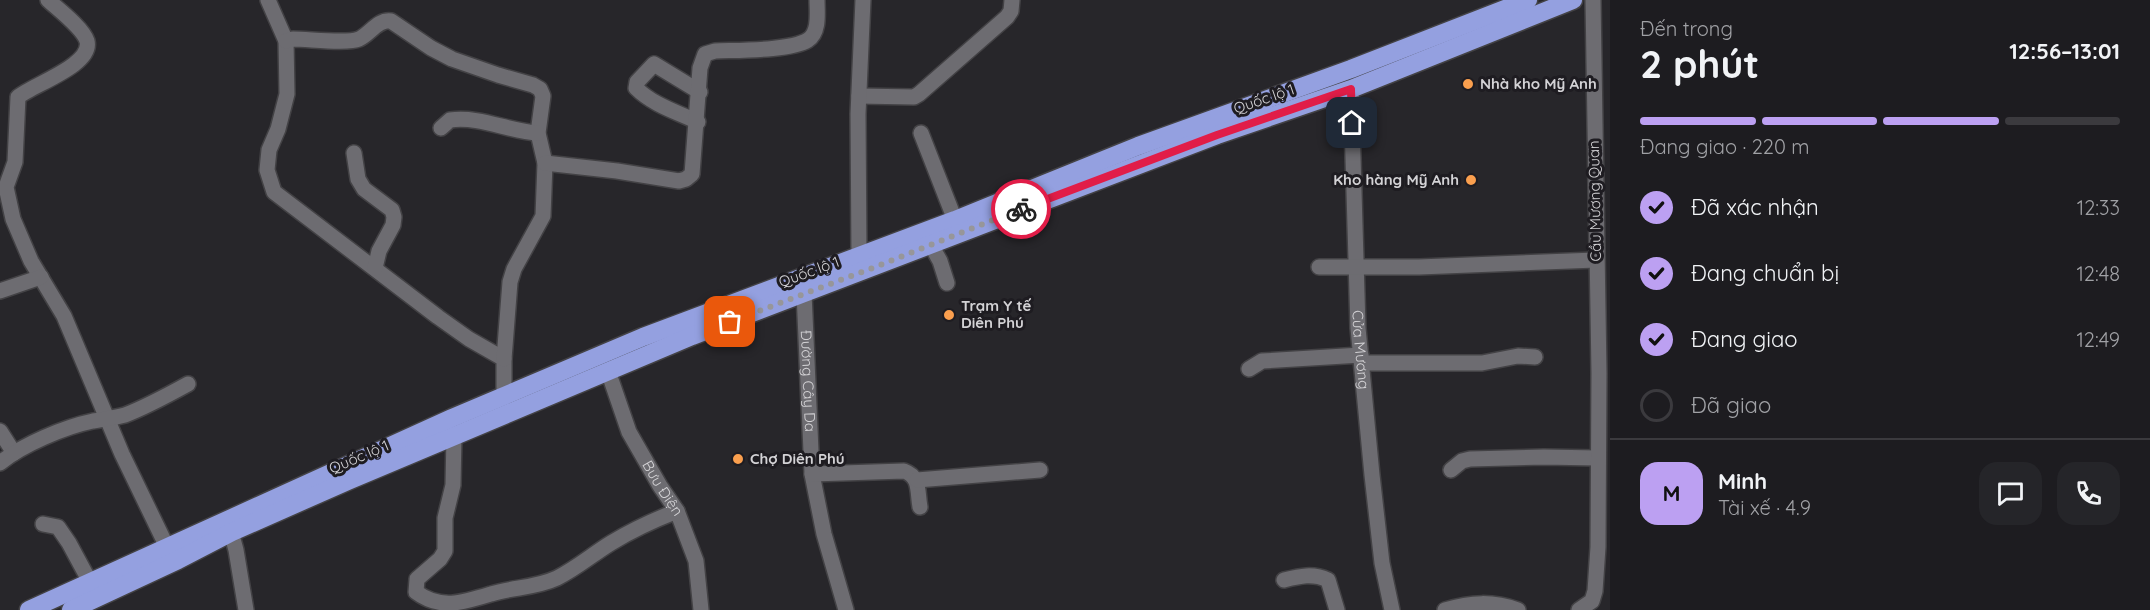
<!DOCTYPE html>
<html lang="vi">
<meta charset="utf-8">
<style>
:root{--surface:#1d1c20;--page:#252529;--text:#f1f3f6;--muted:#a0a1a5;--line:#3b3a3e;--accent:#bca0f2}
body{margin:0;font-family:Quicksand,sans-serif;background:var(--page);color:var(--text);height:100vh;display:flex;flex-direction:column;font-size:22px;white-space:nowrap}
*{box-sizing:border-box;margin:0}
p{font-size:20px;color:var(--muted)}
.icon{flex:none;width:33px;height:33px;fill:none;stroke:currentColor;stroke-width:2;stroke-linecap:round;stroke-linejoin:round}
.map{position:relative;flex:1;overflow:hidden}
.panel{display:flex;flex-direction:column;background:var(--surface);width:540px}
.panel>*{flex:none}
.pin{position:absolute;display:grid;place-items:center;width:51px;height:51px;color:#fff;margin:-26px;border-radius:12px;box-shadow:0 3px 9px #0006}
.courier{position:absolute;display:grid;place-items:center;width:60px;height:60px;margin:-30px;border:4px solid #e11d48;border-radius:50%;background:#fff;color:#222;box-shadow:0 2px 8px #0007}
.overview em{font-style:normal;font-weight:800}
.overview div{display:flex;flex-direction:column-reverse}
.overview{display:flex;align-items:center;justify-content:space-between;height:102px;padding:0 30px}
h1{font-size:39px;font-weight:800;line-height:45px}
.bar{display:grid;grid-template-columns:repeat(4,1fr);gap:9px 6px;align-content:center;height:72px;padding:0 30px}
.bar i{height:8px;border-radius:4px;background:var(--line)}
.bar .on{background:var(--accent)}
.bar p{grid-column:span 4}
.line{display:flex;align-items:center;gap:15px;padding:0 30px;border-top:2px solid var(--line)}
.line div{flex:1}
.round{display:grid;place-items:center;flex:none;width:63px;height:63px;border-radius:18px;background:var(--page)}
ol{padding:0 30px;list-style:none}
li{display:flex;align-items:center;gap:18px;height:66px}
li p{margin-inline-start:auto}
li .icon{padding:6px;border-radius:50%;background:var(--accent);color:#111;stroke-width:4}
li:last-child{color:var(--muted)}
li i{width:33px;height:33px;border:3px solid var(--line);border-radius:50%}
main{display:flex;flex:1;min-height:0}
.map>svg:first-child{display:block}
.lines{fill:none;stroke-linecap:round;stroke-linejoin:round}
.minor-casing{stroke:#434245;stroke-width:18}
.highway-casing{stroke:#434245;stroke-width:21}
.minor{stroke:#6d6c71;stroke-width:15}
.highway{stroke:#94a0e0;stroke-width:18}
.done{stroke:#979699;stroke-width:6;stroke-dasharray:0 10.8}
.route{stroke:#e11d48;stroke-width:8}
.poi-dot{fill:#fa9f4e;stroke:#1e1c21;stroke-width:2}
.labels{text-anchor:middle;stroke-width:6;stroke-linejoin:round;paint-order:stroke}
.poi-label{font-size:15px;font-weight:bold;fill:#d3d2d5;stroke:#1e1c21;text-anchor:start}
.street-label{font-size:15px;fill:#d3d2d5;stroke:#1e1c21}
</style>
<main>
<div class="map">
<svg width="1610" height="610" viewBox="0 0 1610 610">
<rect width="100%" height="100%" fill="#27262a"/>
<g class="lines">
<g class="minor-casing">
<g id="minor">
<path d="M 48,0 C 58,9 83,28 87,41 C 93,65 34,84 18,97 L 15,162 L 6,187 L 13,219 L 31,261 L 64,316 L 122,454 L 167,547"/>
<path d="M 268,0 L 286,41 L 287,94 L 278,129 L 269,150 L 267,170 L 274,192 L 438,317 L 469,339 L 504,359 L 504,395"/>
<path d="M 286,41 L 293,39 C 309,39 347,44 359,39 C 370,34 378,19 391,21 L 431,48 L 452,59 L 498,75 L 533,85 L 540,89 L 543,96 L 538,133 L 545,163 L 543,216 L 514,269 L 510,282 L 504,359"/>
<path id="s1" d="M 1351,89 L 1358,328 L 1372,475 L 1382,563 L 1392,610"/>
<path d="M 859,96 L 914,97 L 919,94 L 1007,17 L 1011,11 L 1012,0"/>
<path d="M 698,122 C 677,112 653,105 636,88 L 637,82 L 654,64 L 700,92"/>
<path d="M 441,128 L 450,120 C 481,116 507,131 538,133"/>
<path d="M 921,133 L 955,220"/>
<path d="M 354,153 L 358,179 L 364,189 L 392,210 L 394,217 L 393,225 L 379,251 L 375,268"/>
<path d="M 545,163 L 617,171 L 679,181 L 686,179 L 692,174 L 700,68 L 705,54 L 715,51 C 737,50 790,51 808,40 C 820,32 817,12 817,0"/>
<path d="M 931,245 L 940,261 L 947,283"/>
<path d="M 859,255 L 858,114 L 863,0"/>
<path d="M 1319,267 L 1419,267 L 1596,260"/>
<path d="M 0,291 L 41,277"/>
<path id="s2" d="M 804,293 L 812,474 L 824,534 L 846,610"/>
<path d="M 1362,363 L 1482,363 L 1518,356 L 1535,357"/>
<path d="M 1249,369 L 1262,361 L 1361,355"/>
<path id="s3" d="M 608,371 L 629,432 L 660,486 L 677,511 L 696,561 L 701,610"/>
<path d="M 0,431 L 14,453"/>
<path d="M 454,436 L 453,485 L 445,518 L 445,551 L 440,559 L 417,579 L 416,592 C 440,610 462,603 491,594 C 513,587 536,588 557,578 C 577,568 593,554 611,543 C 632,530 654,520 677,511"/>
<path d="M 0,463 C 22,445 64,427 93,421 C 104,419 114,418 125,415 C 146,407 168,395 188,384"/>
<path d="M 1451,470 L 1462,461 L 1470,459 L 1544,457 L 1597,458"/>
<path d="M 812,474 L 904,471 C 921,477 917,492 920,507"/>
<path d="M 917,480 L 1040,470"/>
<path d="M 228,521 L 236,550 L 246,610"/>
<path d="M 43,524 L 58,527 L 69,543 L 90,582"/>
<path d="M 1284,580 C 1300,576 1313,573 1328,580 L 1337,610"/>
<path d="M 1445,610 C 1471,602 1493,601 1518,610"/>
<path d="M 1579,610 L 1592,601 L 1595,591 L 1598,547 L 1599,373 L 1593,0"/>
</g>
</g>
<g class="highway-casing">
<g id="highway">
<path d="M 29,610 L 452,418 L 643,337 L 955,220 L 1138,146 L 1351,69 L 1528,0"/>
<path d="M 71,610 L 178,560 L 232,532 L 350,480 L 692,336 L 1217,135 L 1351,89 L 1573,0"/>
</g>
</g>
<use href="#minor" class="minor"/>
<use href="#highway" class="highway"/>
</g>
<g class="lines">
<path class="done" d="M 730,322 L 875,267 L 1021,209"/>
<path class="route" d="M 1021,209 L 1217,135 L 1351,89 L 1352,123"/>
</g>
<g class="poi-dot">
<circle cx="1468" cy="84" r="6"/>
<circle cx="1471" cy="180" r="6"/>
<circle cx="949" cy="315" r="6"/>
<circle cx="738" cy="459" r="6"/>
</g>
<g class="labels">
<g class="poi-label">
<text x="1480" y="89">Nhà kho Mỹ Anh</text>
<text x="1459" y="185" text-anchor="end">Kho hàng Mỹ Anh</text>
<text x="961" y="311">Trạm Y tế<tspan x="961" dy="17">Diên Phú</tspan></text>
<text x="750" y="464">Chợ Diên Phú</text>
</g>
<g class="street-label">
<text transform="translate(1264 99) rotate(-19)" y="5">Quốc lộ 1</text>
<text transform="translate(1595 201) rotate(-91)" y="5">Cầu Mương Quan</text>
<text transform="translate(809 272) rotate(-20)" y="5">Quốc lộ 1</text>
<text dy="5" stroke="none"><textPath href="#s1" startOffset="261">Cửa Mương</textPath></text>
<text dy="5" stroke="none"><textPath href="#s2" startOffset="88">Đường Cây Da</textPath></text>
<text transform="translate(359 457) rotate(-23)" y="5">Quốc lộ 1</text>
<text dy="5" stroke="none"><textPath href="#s3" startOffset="130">Bưu Điện</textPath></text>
</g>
</g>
</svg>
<div class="pin" style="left:730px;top:322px;background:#ea580c"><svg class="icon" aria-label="bag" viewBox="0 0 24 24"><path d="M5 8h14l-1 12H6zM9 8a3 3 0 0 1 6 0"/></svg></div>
<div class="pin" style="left:1352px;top:123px;background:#1f2937"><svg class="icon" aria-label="home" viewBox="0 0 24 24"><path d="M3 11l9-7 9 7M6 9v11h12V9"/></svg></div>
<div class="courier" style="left:1021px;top:209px"><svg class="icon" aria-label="bike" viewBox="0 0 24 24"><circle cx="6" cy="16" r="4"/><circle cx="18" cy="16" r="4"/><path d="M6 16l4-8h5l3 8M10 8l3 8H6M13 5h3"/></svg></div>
</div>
<section class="panel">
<div class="overview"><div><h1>2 phút</h1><p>Đến trong</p></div><em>12:56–13:01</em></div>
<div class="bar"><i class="on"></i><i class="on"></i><i class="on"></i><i></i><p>Đang giao · 220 m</p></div>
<ol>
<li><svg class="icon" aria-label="check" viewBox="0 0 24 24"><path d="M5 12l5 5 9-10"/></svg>Đã xác nhận<p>12:33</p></li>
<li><svg class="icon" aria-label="check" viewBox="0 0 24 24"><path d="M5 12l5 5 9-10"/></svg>Đang chuẩn bị<p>12:48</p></li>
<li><svg class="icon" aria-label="check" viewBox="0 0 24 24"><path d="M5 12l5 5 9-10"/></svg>Đang giao<p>12:49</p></li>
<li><i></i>Đã giao</li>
</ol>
<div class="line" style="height:108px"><b class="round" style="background:var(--accent);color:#111">M</b><div><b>Minh</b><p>Tài xế · 4.9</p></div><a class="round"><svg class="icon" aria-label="chat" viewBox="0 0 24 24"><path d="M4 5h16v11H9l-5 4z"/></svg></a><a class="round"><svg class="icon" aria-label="phone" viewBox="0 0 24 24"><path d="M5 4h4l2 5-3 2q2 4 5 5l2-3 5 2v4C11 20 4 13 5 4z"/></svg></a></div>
</section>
</main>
